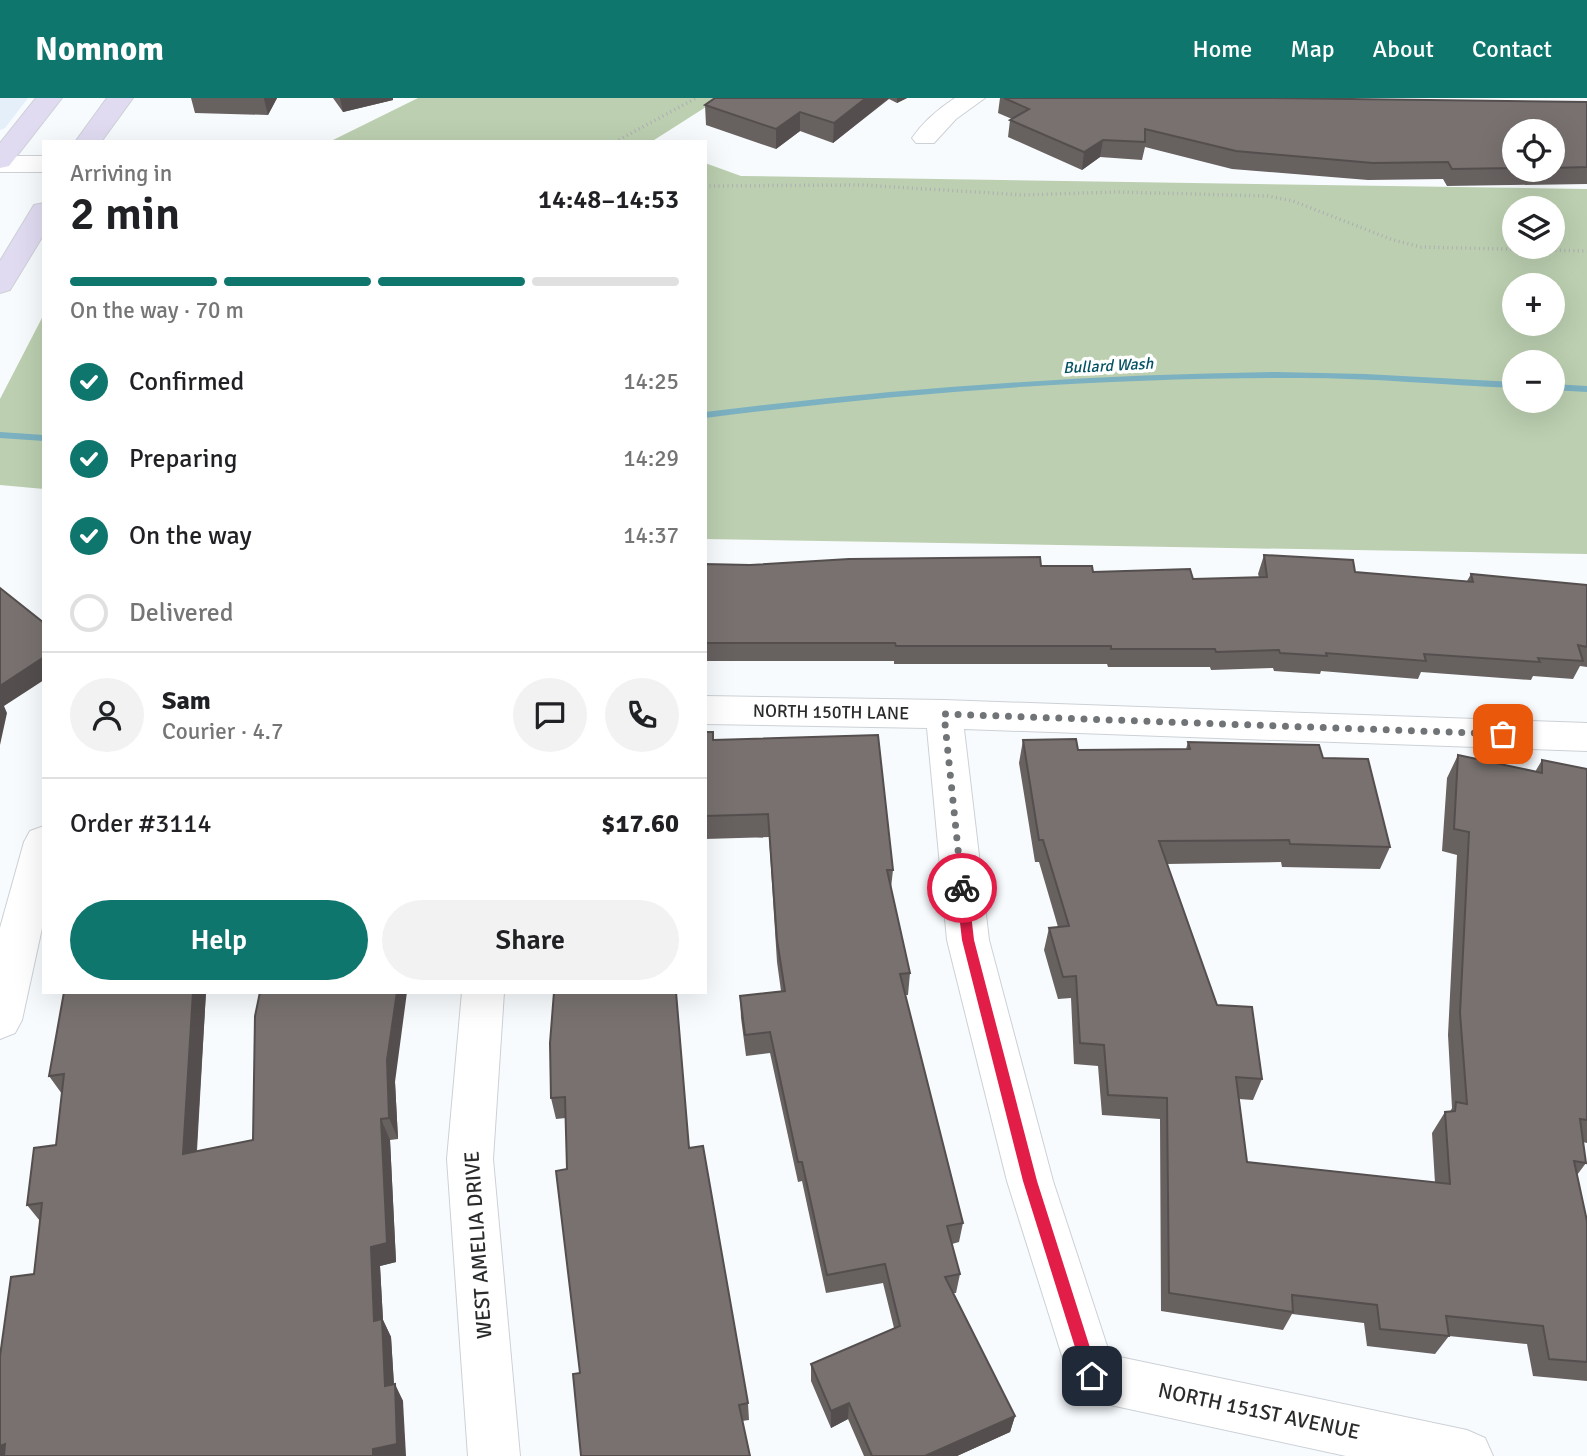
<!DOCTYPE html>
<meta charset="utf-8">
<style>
:root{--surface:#fff;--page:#f2f2f2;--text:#202124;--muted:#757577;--line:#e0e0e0;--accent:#0f766e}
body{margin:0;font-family:Signika,sans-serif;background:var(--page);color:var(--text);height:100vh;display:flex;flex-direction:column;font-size:26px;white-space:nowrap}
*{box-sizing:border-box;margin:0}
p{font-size:23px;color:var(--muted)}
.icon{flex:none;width:38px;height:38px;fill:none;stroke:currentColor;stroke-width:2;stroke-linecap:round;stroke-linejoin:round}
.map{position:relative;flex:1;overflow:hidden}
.sheet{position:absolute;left:42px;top:42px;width:665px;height:854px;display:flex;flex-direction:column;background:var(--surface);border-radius:0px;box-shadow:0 7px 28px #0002}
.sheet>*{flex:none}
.controls{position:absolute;left:1502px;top:21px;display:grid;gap:14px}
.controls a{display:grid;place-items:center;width:63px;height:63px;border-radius:50%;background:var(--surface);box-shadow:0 7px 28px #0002;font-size:35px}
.pin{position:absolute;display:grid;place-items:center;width:60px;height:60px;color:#fff;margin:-30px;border-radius:14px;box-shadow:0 4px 10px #0006}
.courier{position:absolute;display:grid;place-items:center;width:70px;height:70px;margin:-35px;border:5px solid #e11d48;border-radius:50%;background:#fff;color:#222;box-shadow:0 2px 9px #0007}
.overview em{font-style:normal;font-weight:600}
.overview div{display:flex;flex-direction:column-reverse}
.overview{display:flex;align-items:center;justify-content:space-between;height:119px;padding:0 28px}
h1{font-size:46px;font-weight:600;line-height:52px}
.bar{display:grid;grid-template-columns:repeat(4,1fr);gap:10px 7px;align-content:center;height:84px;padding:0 28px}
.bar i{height:9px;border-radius:5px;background:var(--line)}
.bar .active{background:var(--accent)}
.bar p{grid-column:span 4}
.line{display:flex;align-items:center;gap:18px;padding:0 28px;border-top:2px solid var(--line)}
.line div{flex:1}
.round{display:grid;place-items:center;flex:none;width:74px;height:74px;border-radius:37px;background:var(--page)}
ol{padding:0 28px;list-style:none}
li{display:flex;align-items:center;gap:21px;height:77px}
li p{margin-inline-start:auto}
li .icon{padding:7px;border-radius:50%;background:var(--accent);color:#fff;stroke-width:4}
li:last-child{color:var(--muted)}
li i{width:38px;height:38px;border:4px solid var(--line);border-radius:50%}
.button{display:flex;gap:14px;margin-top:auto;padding:14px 28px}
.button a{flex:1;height:80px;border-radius:42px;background:var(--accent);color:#fff;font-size:28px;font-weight:600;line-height:80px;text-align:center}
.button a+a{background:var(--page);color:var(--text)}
header{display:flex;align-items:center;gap:42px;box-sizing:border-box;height:98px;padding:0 35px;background:var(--accent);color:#fff}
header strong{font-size:33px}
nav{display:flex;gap:38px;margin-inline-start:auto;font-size:24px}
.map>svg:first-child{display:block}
.built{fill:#e4effa}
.green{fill:#bccfb0;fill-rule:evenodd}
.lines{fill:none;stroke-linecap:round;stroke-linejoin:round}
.stream{fill:#7cb1c1;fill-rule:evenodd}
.minor-casing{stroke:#ccd1d6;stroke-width:2}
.tertiary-casing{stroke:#ccd1d6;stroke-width:2}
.secondary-casing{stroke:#ccd1d6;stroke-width:2}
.path{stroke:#acafb2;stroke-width:3.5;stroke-dasharray:1 3.5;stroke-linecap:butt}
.minor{fill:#fff;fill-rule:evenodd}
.tertiary{fill:#fff;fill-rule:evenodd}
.secondary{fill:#e0dbf1;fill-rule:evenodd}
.wall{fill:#676160;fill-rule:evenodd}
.shaded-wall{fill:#544f4e}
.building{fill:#787170;stroke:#544f4e;stroke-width:2}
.route{fill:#e11d48}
.done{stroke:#717476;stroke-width:7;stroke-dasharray:0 12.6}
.labels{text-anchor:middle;stroke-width:7;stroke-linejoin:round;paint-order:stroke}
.far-water-label{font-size:16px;font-style:italic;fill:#055264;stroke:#fff}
.street-label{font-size:18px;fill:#292b2d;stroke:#fff}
.near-street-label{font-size:21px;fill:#292b2d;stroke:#fff}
</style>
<header>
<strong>Nomnom</strong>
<nav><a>Home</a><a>Map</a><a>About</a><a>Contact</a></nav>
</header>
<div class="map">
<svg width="1587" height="1358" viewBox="0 0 1587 1358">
<rect width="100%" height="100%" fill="#f8fbfe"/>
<path class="built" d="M 0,0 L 28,0 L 5,30 L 0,32 Z"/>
<g class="green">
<path d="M 418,0 L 720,0 L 651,44 L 329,44 Z"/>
<path d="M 705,65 L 741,78 L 1587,91 L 1587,456 L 705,441 ZM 1514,110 L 1552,110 L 1552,149 L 1514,149 ZM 1552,187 L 1552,226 L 1514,226 L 1514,187 ZM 1514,264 L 1552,264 L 1552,303 L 1514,303 Z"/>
<path d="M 44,216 L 44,391 L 0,387 L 0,301 Z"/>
</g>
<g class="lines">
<g class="stream">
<path d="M 1276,274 L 1365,276 L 1514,284 L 1514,290 C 1443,287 1373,280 1302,280 C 1103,279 903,295 705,320 L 705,314 C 895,290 1085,277 1276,274 Z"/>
<path d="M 1552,286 L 1587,288 L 1587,294 L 1552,292 Z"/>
<path d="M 0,334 L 44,337 L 44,343 L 0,340 Z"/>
</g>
<g class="minor-casing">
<g id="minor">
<path d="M 955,0 L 985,0 L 956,21 L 934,45 L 916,45 L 912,40 C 923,24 938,11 955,0 Z"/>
<path d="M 705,598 L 944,602 L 1587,625 L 1587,653 L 964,631 L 989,842 L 1053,1083 L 1110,1257 L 1467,1332 L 1485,1340 L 1493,1358 L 1346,1358 L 1092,1303 L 1074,1296 L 1007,1083 L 947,842 L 927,630 L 705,626 Z"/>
<path d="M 44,728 L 44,821 L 22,922 L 15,935 L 0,941 L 0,830 L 24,744 L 30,733 Z"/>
<path d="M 462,894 L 504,894 L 493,1061 L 520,1358 L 468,1358 L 447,1061 Z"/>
</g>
</g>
<g class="tertiary-casing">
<rect id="tertiary" x="0" y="58" width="44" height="16"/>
</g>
<g class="secondary-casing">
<g id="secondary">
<path d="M 36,0 L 62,0 L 9,68 L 0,70 L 0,45 Z"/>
<path d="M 107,0 L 133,0 L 101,44 L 75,44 Z"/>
<path d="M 44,105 L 44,136 L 10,192 L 0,195 L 0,163 L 34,107 Z"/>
</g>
</g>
<g class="path">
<path d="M 615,44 L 696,0"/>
<path d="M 705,88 L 862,87 L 1024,97 L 1117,94 L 1268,98 L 1293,103 L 1393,142 L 1421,149 L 1587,153"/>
</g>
<use href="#minor" class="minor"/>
<use href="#tertiary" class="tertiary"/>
<use href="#secondary" class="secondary"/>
</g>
<g class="wall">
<path d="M 191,0 L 277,0 L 268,17 L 195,15 Z"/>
<path d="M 333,0 L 393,0 L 393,2 L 343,14 Z"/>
<path d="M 715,0 L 907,0 L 897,5 L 889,1 L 833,45 L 800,33 L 776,51 L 706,27 L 705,7 Z"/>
<path d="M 1000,0 L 1273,0 L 1587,4 L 1587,86 L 1447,88 L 1443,81 L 1368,82 L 1232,71 L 1145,49 L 1142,62 L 1100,59 L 1082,72 L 1008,39 L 1010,22 L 1012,21 L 998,15 ZM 1514,33 L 1552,33 L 1552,72 L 1514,72 Z"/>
<path d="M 1264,457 L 1355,474 L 1467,483 L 1471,476 L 1587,487 L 1587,569 L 1580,568 L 1573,581 L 1533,578 L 1531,582 L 1421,574 L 1418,581 L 1321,573 L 1320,576 L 1274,573 L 1273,570 L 1211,572 L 1210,569 L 1108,569 L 1107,566 L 894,566 L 894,563 L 705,563 L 705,466 L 1041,468 L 1093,474 L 1193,481 L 1259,479 L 1258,476 Z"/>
<path d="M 705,634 L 714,642 L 893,772 L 891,790 L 910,875 L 908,897 L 905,897 L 963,1125 L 959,1144 L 952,1146 L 960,1176 L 956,1195 L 953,1195 L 1015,1318 L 1010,1334 L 957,1358 L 864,1358 L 848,1321 L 831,1330 L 811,1283 L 811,1266 L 894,1230 L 883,1185 L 826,1195 L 802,1083 L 798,1084 L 770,955 L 746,958 L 741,920 L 740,898 L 781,893 L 777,864 L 769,739 L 705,741 Z"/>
<path d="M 1023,642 L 1078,652 L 1186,651 L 1188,644 L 1323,660 L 1390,749 L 1380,771 L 1282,769 L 1281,764 L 1167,766 L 1217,907 L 1262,981 L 1253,1002 L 1239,1001 L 1247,1064 L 1435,1085 L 1432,1035 L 1445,1014 L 1450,1014 L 1452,1010 L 1448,937 L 1457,757 L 1442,753 L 1447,680 L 1458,657 L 1535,674 L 1542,662 L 1587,671 L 1587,1045 L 1583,1044 L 1586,1065 L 1577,1077 L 1587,1123 L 1587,1283 L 1533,1278 L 1527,1246 L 1449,1238 L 1435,1256 L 1367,1248 L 1364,1225 L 1292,1216 L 1283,1232 L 1161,1213 L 1160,1021 L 1102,1017 L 1098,968 L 1074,966 L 1071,900 L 1058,901 L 1044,852 L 1049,830 L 1058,829 L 1039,764 L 1035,764 L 1019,665 Z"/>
<path d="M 64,894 L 206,894 L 197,1053 L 253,1042 L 395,984 L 398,1041 L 390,1042 L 396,1164 L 380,1168 L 383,1222 L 391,1239 L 394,1286 L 403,1303 L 34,1176 L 40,1123 L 27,1107 L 56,1047 L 62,996 L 49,978 Z"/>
<path d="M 554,894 L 689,1050 L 748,1305 L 749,1322 L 742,1323 L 580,1275 L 567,1071 L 566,1020 L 556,1021 L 551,1000 Z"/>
</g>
<g class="shaded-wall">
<path d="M 264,0 L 277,0 L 268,17 L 264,1 Z"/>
<path d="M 340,0 L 393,0 L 393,2 L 343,14 Z"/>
<path d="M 866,0 L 889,0 L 833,45 L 834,25 Z"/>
<path d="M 897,0 L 907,0 L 897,5 Z"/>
<path d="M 800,14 L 800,33 L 776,51 L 776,31 Z"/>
<path d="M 1103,42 L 1100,59 L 1082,72 L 1084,54 Z"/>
<path d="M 44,559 L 44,582 L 4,608 L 7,615 L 0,647 L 0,588 Z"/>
<path d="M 193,894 L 206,894 L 195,1076 L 183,1056 Z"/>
<path d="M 397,894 L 407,894 L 395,984 L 398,1041 L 389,1020 L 387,962 Z"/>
<path d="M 381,1021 L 390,1042 L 396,1164 L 380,1168 L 383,1222 L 391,1239 L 395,1305 L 385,1288 L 374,1223 L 371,1149 Z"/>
<path d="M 395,1286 L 403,1303 L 406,1358 L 373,1358 L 373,1351 Z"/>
<path d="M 849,1305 L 848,1321 L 831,1330 L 831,1313 Z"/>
<path d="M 1015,1318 L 1010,1334 L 957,1358 L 925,1358 Z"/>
<path d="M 5,1346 L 18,1358 L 0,1358 L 0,1348 Z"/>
</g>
<g class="building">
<path d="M 715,0 L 866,0 L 834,25 L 800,14 L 776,31 L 705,7 Z"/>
<path d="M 1004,0 L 1273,0 L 1587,4 L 1587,69 L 1552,70 L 1552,33 L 1514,33 L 1514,70 L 1452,71 L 1448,64 L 1373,65 L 1236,53 L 1145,31 L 1145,44 L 1103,42 L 1084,54 L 1010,22 L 1029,11 Z"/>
<path d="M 1264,457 L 1353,462 L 1355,474 L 1473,484 L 1471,476 L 1587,487 L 1587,549 L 1578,547 L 1583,563 L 1538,560 L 1540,564 L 1424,556 L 1426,563 L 1326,555 L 1327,558 L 1280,555 L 1279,552 L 1216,554 L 1215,551 L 1111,551 L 1111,548 L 896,548 L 895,545 L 705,545 L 705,466 L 750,467 L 849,461 L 1040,459 L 1041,468 L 1092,468 L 1093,474 L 1190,471 L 1193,481 L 1267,479 Z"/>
<path d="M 0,490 L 44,525 L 44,559 L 0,588 Z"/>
<path d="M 705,634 L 713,634 L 713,642 L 878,637 L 893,772 L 887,772 L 910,875 L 900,876 L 963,1125 L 947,1128 L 960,1176 L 945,1179 L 1015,1318 L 925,1358 L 872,1358 L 849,1305 L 831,1313 L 811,1266 L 900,1228 L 885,1166 L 827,1177 L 802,1064 L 798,1064 L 770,934 L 745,937 L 740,898 L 785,893 L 777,842 L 768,716 L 705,718 Z"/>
<path d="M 1076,641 L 1078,652 L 1190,651 L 1188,644 L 1319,647 L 1323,660 L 1368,661 L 1390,749 L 1290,746 L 1289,742 L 1159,743 L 1217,907 L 1252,909 L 1262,981 L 1236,979 L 1247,1064 L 1450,1086 L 1445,1014 L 1455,1013 L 1456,1004 L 1467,1006 L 1460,915 L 1469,734 L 1454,731 L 1458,657 L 1542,675 L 1542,662 L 1587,671 L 1587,1022 L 1580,1021 L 1586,1065 L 1574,1063 L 1587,1123 L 1587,1264 L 1549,1261 L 1543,1228 L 1446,1218 L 1449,1238 L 1380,1231 L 1377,1207 L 1292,1197 L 1293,1214 L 1169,1195 L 1167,1000 L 1108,997 L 1104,947 L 1080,945 L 1076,878 L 1063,879 L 1049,830 L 1069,828 L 1043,742 L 1039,742 L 1023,642 Z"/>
<path d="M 64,894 L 193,894 L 183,1056 L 253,1042 L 255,918 L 260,894 L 397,894 L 387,962 L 389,1020 L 381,1021 L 387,1145 L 371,1149 L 374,1223 L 382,1221 L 385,1288 L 395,1286 L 397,1346 L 373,1351 L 373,1358 L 4,1358 L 5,1346 L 0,1348 L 0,1258 L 11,1179 L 34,1176 L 42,1105 L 27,1107 L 34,1050 L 56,1047 L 64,976 L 49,978 Z"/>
<path d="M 554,894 L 676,894 L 689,1050 L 703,1048 L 748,1305 L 739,1307 L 750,1358 L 581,1358 L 573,1276 L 580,1275 L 556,1073 L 567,1071 L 565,999 L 551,1000 L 550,945 Z"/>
</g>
<path class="route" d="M 962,785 L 968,790 L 974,842 L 1037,1083 L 1099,1278 L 1092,1285 L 1084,1278 L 1023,1083 L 962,842 L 956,790 Z"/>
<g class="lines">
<path class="done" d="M 962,790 L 944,616 L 1503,636"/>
</g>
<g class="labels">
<g class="far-water-label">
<text transform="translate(1108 267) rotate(-3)" y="6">Bullard Wash</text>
</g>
<g class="street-label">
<text transform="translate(831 614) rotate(1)" y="6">NORTH 150TH LANE</text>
</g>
<g class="near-street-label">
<text transform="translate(478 1147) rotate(-94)" y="7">WEST AMELIA DRIVE</text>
<text transform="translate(1259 1313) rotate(12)" y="7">NORTH 151ST AVENUE</text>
</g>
</g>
</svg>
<div class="controls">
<a><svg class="icon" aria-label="locate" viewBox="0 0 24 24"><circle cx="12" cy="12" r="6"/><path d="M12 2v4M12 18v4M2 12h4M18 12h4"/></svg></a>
<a><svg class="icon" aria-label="layers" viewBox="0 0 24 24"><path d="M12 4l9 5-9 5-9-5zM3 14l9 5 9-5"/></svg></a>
<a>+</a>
<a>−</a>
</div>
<div class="pin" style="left:1503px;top:636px;background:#ea580c"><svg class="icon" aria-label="bag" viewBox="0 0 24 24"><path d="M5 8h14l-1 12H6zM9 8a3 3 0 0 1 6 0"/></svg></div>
<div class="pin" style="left:1092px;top:1278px;background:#1f2937"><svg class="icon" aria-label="home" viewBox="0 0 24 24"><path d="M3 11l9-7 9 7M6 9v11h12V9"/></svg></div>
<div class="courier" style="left:962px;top:790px"><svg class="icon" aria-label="bike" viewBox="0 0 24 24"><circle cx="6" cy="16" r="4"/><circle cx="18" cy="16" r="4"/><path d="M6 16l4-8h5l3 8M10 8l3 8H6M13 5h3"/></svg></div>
<section class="sheet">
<div class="overview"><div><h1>2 min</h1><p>Arriving in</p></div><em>14:48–14:53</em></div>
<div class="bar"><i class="active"></i><i class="active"></i><i class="active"></i><i></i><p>On the way · 70 m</p></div>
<ol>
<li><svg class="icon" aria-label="check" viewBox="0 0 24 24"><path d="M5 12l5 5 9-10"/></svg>Confirmed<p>14:25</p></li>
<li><svg class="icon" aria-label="check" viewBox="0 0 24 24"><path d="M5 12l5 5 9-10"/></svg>Preparing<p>14:29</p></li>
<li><svg class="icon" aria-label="check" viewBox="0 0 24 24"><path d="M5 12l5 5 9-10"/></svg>On the way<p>14:37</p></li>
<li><i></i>Delivered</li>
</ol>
<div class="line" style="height:126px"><a class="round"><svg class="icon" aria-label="person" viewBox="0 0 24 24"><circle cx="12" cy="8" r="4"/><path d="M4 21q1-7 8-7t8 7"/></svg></a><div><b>Sam</b><p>Courier · 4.7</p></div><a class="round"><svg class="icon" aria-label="chat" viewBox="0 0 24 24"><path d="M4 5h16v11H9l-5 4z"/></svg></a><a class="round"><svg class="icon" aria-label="phone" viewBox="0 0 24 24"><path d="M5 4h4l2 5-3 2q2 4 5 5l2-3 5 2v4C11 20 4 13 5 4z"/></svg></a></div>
<div class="line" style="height:91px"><div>Order #3114</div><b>$17.60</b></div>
<div class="button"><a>Help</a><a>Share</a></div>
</section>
</div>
